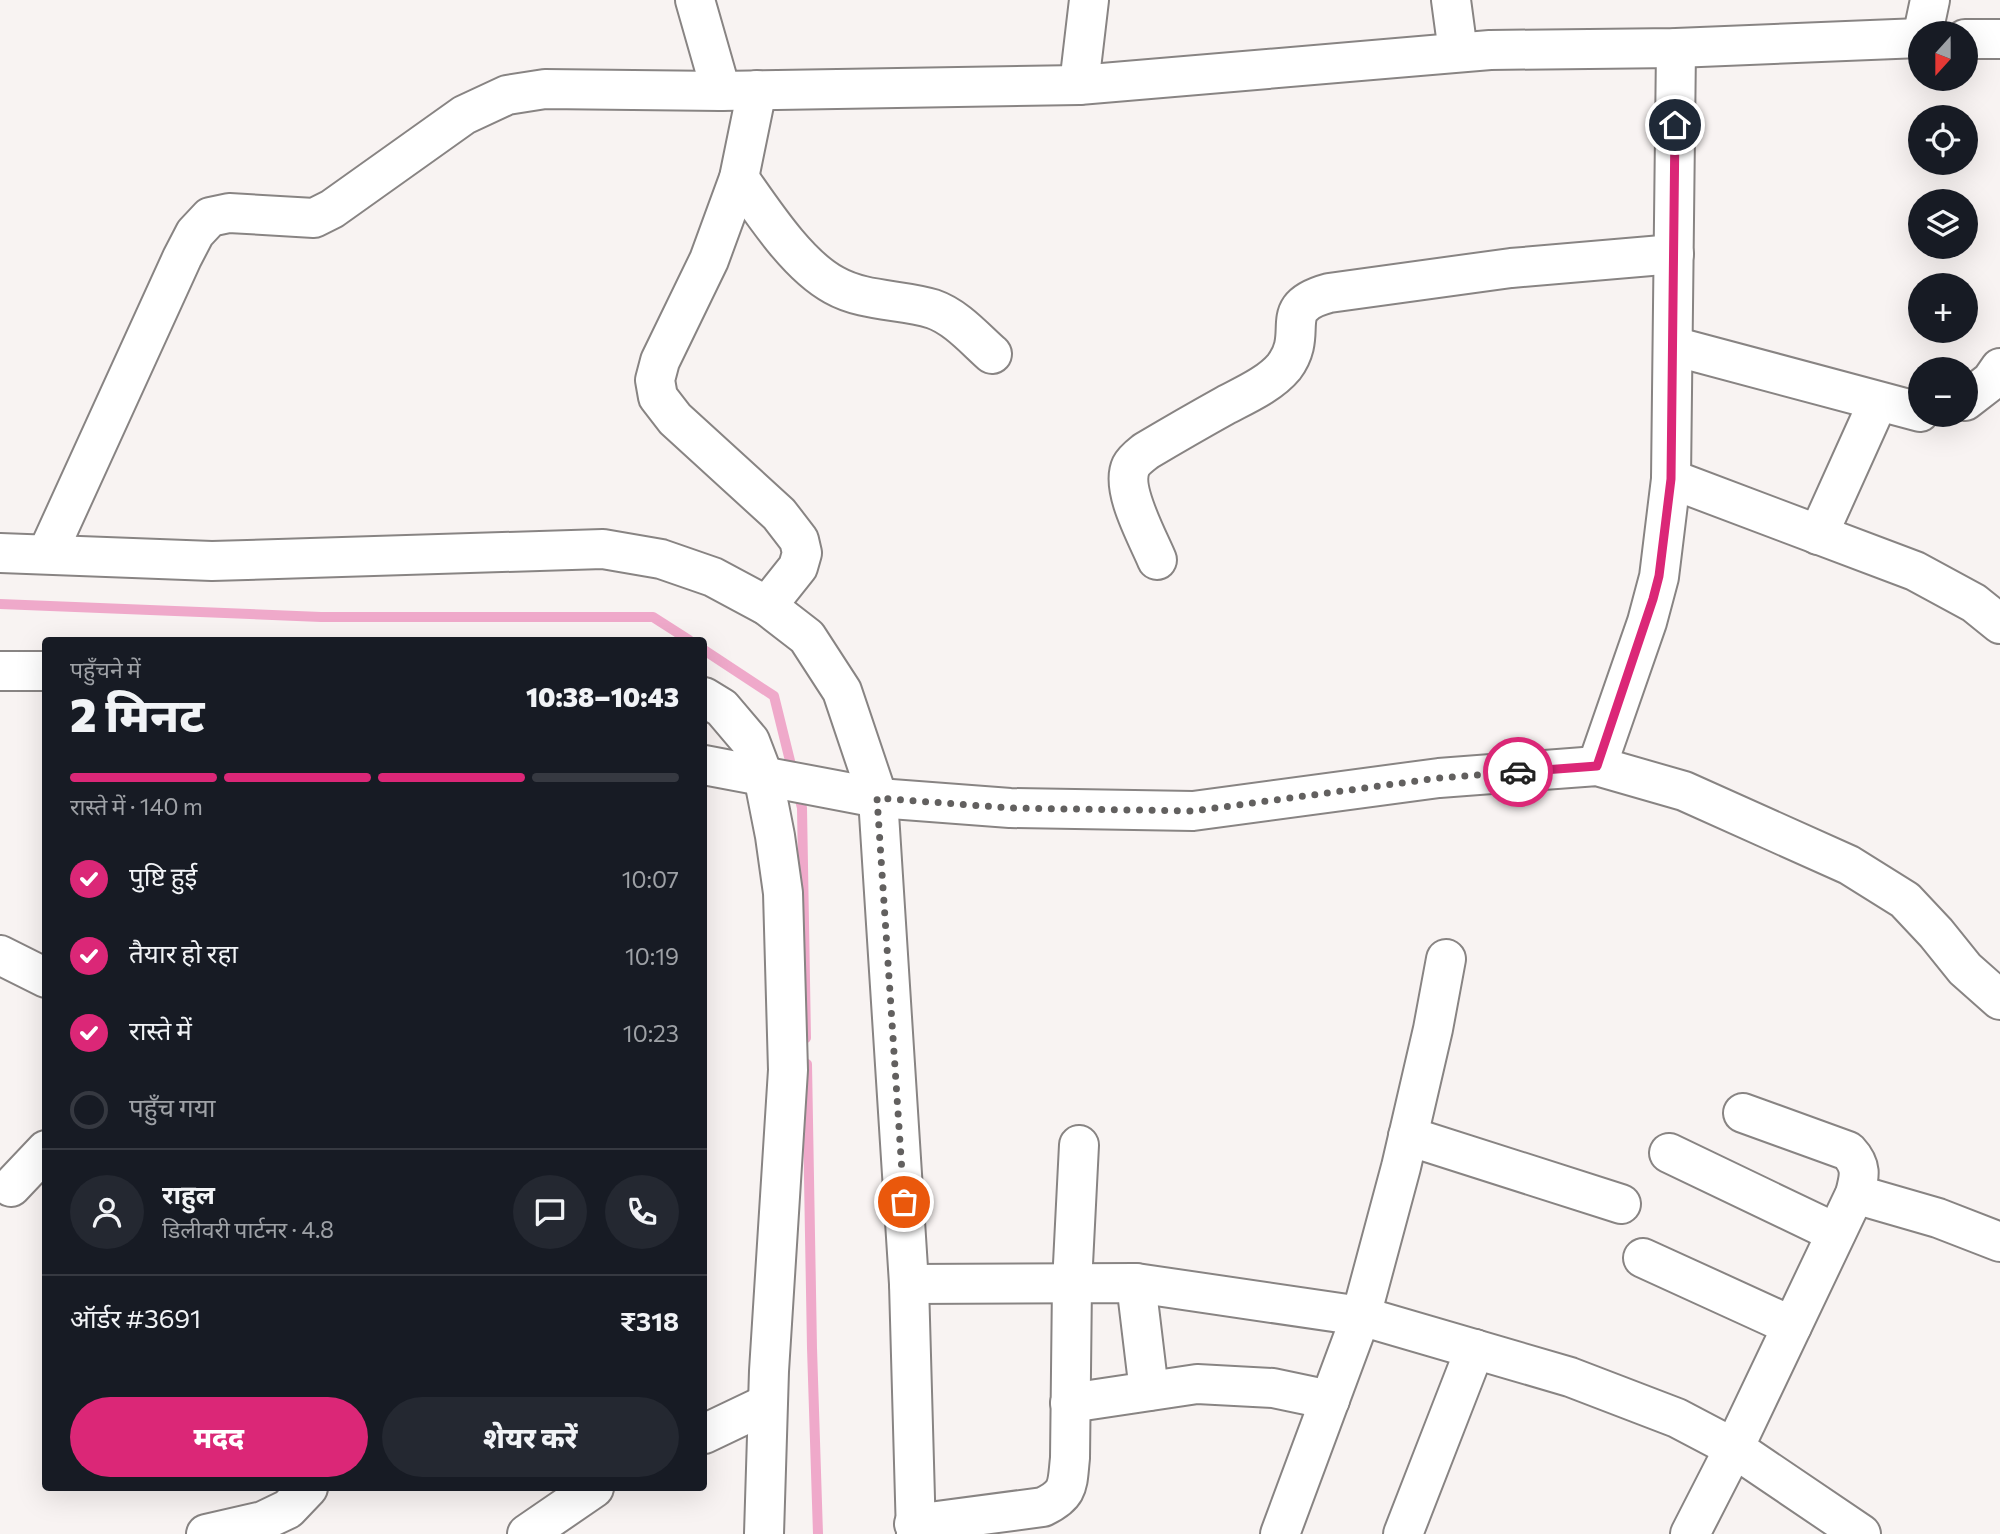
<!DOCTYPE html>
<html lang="hi">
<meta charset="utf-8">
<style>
:root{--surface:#171b24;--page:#242831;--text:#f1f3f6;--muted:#9ea1a6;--line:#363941;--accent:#db2777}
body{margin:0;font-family:Commissioner,"Noto Sans Devanagari",sans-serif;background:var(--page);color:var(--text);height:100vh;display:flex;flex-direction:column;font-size:26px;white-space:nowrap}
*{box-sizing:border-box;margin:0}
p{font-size:23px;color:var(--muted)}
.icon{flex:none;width:38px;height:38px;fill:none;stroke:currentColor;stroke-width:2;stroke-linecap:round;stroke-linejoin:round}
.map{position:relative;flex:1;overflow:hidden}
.sheet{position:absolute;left:42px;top:637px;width:665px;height:854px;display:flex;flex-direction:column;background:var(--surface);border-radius:7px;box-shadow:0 7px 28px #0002}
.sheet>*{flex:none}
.needle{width:46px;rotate:201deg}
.fabs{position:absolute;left:1908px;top:21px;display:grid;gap:14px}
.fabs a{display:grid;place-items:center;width:70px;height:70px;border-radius:50%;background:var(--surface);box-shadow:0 7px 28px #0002;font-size:35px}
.pin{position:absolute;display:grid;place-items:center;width:60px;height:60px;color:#fff;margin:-30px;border:4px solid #fff;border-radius:50%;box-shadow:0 2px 7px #0007}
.courier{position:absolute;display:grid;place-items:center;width:70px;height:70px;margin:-35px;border:5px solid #db2777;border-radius:50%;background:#fff;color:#222;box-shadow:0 2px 9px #0007}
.headline em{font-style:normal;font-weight:800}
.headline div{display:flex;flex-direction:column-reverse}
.headline{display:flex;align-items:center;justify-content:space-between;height:119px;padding:0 28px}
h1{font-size:46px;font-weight:800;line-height:52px}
.bar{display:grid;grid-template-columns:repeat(4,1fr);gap:10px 7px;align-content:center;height:84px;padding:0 28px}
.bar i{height:9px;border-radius:5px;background:var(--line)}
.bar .on{background:var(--accent)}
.bar p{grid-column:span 4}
.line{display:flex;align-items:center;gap:18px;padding:0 28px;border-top:2px solid var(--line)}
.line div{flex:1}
.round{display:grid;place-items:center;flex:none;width:74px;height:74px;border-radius:37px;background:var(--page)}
ol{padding:0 28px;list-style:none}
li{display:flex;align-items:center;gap:21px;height:77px}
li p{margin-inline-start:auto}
li .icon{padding:7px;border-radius:50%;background:var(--accent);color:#fff;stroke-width:4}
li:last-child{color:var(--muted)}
li i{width:38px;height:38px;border:4px solid var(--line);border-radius:50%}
.cta{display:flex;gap:14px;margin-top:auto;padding:14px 28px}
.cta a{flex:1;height:80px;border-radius:42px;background:var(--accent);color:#fff;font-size:28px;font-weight:800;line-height:80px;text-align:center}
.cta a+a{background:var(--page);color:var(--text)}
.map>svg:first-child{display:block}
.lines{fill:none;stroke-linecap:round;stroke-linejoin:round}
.stream{stroke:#efa9ca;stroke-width:10}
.minor-casing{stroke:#888483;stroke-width:42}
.minor{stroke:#fff;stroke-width:38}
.done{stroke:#62605f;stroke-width:7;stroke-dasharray:0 12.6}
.route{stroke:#db2777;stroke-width:9}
</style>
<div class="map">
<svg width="2000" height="1534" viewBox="0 0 2000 1534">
<rect width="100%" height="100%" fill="#f8f3f2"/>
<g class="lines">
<g class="stream">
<path d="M 0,604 L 321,617 L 653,617 L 689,640"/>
<path d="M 704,650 L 774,696 L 793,773"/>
<path d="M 798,792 L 802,808 L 806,1038"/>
<path d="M 807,1064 L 812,1348 L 818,1534"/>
</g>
<g class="minor-casing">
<g id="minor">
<path d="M 695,0 L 721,91"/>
<path d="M 1451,0 L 1458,52"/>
<path d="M 1923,33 L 1930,0"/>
<path d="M 1965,39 L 2000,39"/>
<path d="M 1079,85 L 1089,0"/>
<path d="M 757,90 L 739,178 L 709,260 L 660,361 L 655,380 L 658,397 L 675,419 L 779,514 L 799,540 L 802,553 L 798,567 L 767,606"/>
<path d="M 739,178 C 763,212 797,265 834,285 C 864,302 901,299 933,309 C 956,317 974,338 992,354"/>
<path d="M 1673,346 L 1920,412"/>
<path d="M 1965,401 L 1991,381 L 2000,368"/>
<path d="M 1671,479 L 1915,571 L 1974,603 L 2000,624"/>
<path d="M 1818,535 L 1878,402"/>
<path d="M 0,553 L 212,561 L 603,549 L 661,559 L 713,577 L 767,606 L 807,637 L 842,691 L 878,798 L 909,1284 L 916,1534"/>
<path d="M 47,554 L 182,258 L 195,233 L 210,217 L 229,213 L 314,218 L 332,209 L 464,115 L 507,95 L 545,89 L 721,91 L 1079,85 L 1490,50 L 1676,48 L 1920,38"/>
<path d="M 1157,560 C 1148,538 1120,489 1131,466 C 1134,460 1141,455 1146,451 C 1173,435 1199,420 1226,405 C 1245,395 1270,384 1284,367 C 1311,331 1274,308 1329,293 L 1511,268 L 1674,254"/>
<path d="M 0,671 L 46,671"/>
<path d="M 704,697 L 722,708 L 750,741 L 763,775 L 775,836 L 783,893 L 788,1070 L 769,1371 L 764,1534"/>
<path d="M 704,765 L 878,798 L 1010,808 L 1193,811 L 1439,778 L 1597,766 L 1684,791 L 1849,865 L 1905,900 L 1936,933 L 1965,969 L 2000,1000"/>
<path d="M 1597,766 L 1647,622 L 1659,577 L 1671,479 L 1676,48"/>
<path d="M 0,955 L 46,978"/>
<path d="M 1408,1136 L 1621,1204"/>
<path d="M 1669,1153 L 1836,1233"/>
<path d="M 11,1187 L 46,1150"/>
<path d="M 1855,1194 L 1938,1218 L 2000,1242"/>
<path d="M 1643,1258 L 1792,1326"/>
<path d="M 1136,1283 L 1149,1391"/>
<path d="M 909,1284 L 1136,1283 L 1361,1316 L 1570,1377 L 1677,1418 L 1734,1448 L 1861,1534"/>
<path d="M 1070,1403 L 1197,1384 L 1273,1388 L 1330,1400"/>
<path d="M 704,1434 L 767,1404"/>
<path d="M 914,1524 L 1043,1507 C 1070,1494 1067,1485 1070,1458 L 1072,1284 L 1079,1145"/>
<path d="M 206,1534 L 263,1521 L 288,1509 L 308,1488"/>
<path d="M 527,1534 L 594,1488"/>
<path d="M 1280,1534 L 1361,1316 L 1401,1167 L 1433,1029 L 1446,959"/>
<path d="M 1403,1534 L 1475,1349"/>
<path d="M 1690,1534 L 1734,1448 L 1855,1194 C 1860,1175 1862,1166 1848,1151 L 1743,1113"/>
</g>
</g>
<use href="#minor" class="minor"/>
</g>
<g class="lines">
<path class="done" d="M 904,1202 L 877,798 L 1010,808 L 1193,811 L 1439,778 L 1518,772"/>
<path class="route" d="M 1518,772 L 1597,766 L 1653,599 L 1659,576 L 1671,479 L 1675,125"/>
</g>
</svg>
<div class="fabs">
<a><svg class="needle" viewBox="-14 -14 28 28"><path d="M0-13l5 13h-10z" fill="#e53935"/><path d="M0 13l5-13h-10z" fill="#9ea1a6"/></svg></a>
<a><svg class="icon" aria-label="locate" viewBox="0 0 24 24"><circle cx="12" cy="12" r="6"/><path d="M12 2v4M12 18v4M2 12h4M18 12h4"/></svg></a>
<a><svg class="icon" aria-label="layers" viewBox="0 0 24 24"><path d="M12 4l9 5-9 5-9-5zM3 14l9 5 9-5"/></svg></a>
<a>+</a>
<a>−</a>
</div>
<div class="pin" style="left:904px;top:1202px;background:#ea580c"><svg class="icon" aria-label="bag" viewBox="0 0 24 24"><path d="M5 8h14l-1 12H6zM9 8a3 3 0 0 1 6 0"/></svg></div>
<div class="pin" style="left:1675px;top:125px;background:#1f2937"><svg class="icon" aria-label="home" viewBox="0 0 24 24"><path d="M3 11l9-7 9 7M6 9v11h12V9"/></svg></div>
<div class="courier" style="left:1518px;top:772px"><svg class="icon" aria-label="car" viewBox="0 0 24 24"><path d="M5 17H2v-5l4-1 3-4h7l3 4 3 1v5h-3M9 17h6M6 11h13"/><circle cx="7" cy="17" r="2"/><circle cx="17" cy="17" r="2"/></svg></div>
<section class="sheet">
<div class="headline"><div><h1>2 मिनट</h1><p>पहुँचने में</p></div><em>10:38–10:43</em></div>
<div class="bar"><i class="on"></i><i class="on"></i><i class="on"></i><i></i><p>रास्ते में · 140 m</p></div>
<ol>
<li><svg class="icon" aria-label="check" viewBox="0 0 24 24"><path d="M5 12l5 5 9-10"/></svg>पुष्टि हुई<p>10:07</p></li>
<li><svg class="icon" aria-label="check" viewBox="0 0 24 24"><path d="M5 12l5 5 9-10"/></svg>तैयार हो रहा<p>10:19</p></li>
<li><svg class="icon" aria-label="check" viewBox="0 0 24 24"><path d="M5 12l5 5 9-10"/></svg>रास्ते में<p>10:23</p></li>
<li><i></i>पहुँच गया</li>
</ol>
<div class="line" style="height:126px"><a class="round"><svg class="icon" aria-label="person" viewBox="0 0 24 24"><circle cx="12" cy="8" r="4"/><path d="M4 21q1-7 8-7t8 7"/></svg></a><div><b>राहुल</b><p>डिलीवरी पार्टनर · 4.8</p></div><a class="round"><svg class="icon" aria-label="chat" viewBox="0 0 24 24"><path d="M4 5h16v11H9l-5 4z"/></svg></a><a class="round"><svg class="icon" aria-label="phone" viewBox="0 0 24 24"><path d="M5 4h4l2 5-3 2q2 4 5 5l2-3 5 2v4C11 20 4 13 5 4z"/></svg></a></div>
<div class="line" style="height:91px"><div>ऑर्डर #3691</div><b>₹318</b></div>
<div class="cta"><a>मदद</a><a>शेयर करें</a></div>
</section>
</div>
